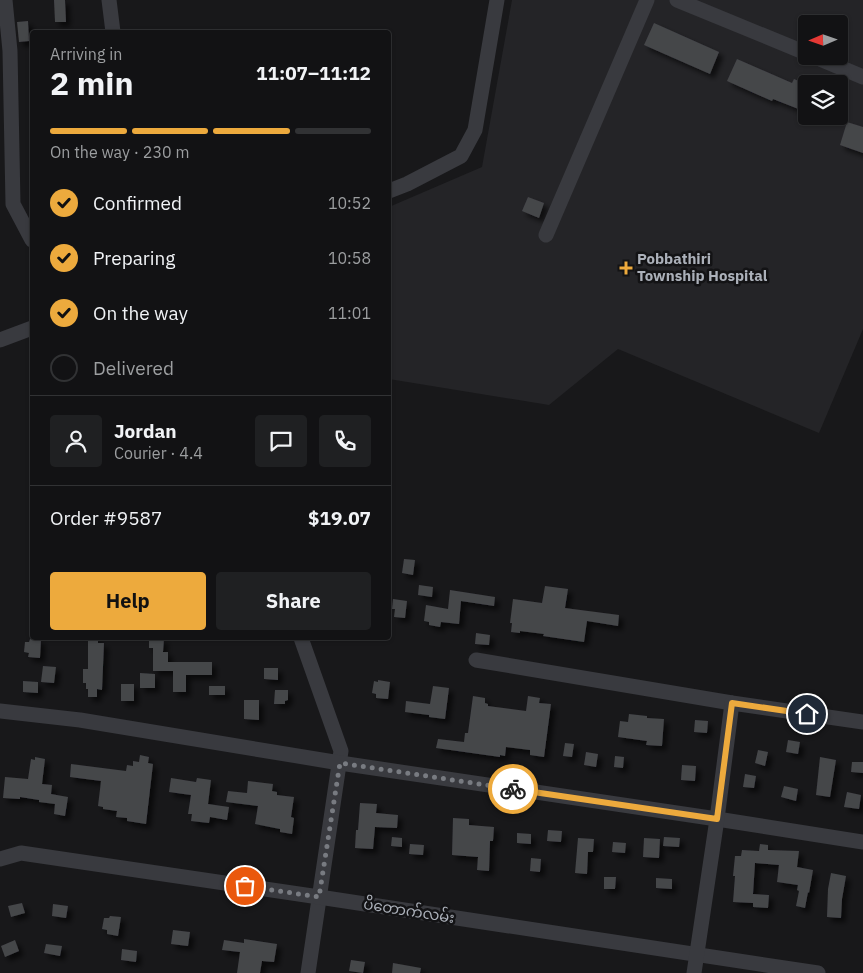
<!DOCTYPE html>
<meta charset="utf-8">
<style>
:root{--surface:#121214;--page:#1f2022;--text:#f1f3f6;--muted:#9c9ea0;--line:#313234;--accent:#edaa3d}
body{margin:0;font-family:"IBM Plex Sans","Noto Sans Myanmar",sans-serif;background:var(--page);color:var(--text);height:100vh;display:flex;flex-direction:column;font-size:19px;white-space:nowrap}
*{box-sizing:border-box;margin:0}
p{font-size:16px;color:var(--muted)}
.icon{flex:none;width:28px;height:28px;fill:none;stroke:currentColor;stroke-width:2;stroke-linecap:round;stroke-linejoin:round}
.map{position:relative;flex:1;overflow:hidden}
.side{position:absolute;left:30px;top:30px;width:361px;height:610px;display:flex;flex-direction:column;background:var(--surface);border-radius:5px;box-shadow:0 1px 4px #0004,0 0 0 1px var(--line)}
.side>*{flex:none}
.needle{width:32px;rotate:268deg}
.tools{position:absolute;left:798px;top:15px;display:grid;gap:10px}
.tools a{display:grid;place-items:center;width:50px;height:50px;border-radius:5px;background:var(--surface);box-shadow:0 1px 4px #0004,0 0 0 1px var(--line);font-size:25px}
.pin{position:absolute;display:grid;place-items:center;width:42px;height:42px;color:#fff;margin:-21px;border:2px solid #fff;border-radius:50%;box-shadow:0 1px 5px #0007}
.courier{position:absolute;display:grid;place-items:center;width:50px;height:50px;margin:-25px;border:4px solid #edaa3d;border-radius:50%;background:#fff;color:#222;box-shadow:0 1px 6px #0007}
.headline em{font-style:normal;font-weight:700}
.headline div{display:flex;flex-direction:column-reverse}
.headline{display:flex;align-items:center;justify-content:space-between;height:85px;padding:0 20px}
h1{font-size:32px;font-weight:700;line-height:38px}
.bar{display:grid;grid-template-columns:repeat(4,1fr);gap:8px 5px;align-content:center;height:60px;padding:0 20px}
.bar i{height:6px;border-radius:4px;background:var(--line)}
.bar .on{background:var(--accent)}
.bar p{grid-column:span 4}
.line{display:flex;align-items:center;gap:12px;padding:0 20px;border-top:1px solid var(--line)}
.line div{flex:1}
.round{display:grid;place-items:center;flex:none;width:52px;height:52px;border-radius:5px;background:var(--page)}
ol{padding:0 20px;list-style:none}
li{display:flex;align-items:center;gap:15px;height:55px}
li p{margin-inline-start:auto}
li .icon{padding:5px;border-radius:50%;background:var(--accent);color:#111;stroke-width:4}
li:last-child{color:var(--muted)}
li i{width:28px;height:28px;border:2px solid var(--line);border-radius:50%}
.button{display:flex;gap:10px;margin-top:auto;padding:10px 20px}
.button a{flex:1;height:58px;border-radius:5px;background:var(--accent);color:#111;font-size:20px;font-weight:700;line-height:58px;text-align:center}
.button a+a{background:var(--page);color:var(--text)}
.map>svg:first-child{display:block}
.built{fill:#242427;fill-rule:evenodd}
.building{fill:#45464a;filter:url(#shadow)}
.lines{fill:none;stroke-linecap:round;stroke-linejoin:round}
.minor{stroke:#393a3f;stroke-width:15}
.done{stroke:#787b81;stroke-width:5;stroke-dasharray:0 9}
.route{stroke:#edaa3d;stroke-width:6}
.poi-dot{fill:#edaa3d;stroke:#131315;stroke-width:2}
.labels{text-anchor:middle;stroke-width:5;stroke-linejoin:round;paint-order:stroke}
.poi-label{font-size:15px;font-weight:bold;fill:#abb0b9;stroke:#131315;text-anchor:start}
.street-label{font-size:15px;fill:#abb0b9;stroke:#131315}
</style>
<div class="map">
<svg width="863" height="973" viewBox="0 0 863 973">
<defs>
<filter id="shadow"><feDropShadow dx="4.5" dy="4.5" stdDeviation="2.5" flood-color="#0009"/></filter>
</defs>
<rect width="100%" height="100%" fill="#18181a"/>
<path class="built" d="M 512,0 L 863,0 L 863,329 L 819,433 L 618,349 L 549,405 L 389,379 L 389,207 L 482,167 ZM 806,24 L 839,24 L 839,56 L 806,56 ZM 806,84 L 839,84 L 839,116 L 806,116 Z"/>
<g class="building">
<path d="M 54,0 L 65,0 L 66,22 L 55,22 Z"/>
<path d="M 28,21 L 29,41 L 19,42 L 17,22 Z"/>
<path d="M 654,23 L 719,52 L 710,74 L 644,45 Z"/>
<path d="M 737,59 L 792,83 L 794,79 L 806,84 L 806,112 L 773,99 L 772,101 L 727,81 Z"/>
<path d="M 847,122 L 863,127 L 863,153 L 840,145 Z"/>
<path d="M 528,197 L 544,203 L 539,218 L 522,211 Z"/>
<path d="M 404,559 L 415,560 L 413,575 L 402,573 Z"/>
<path d="M 419,585 L 433,587 L 432,597 L 418,595 Z"/>
<path d="M 545,586 L 568,589 L 565,608 L 619,615 L 618,626 L 587,621 L 584,642 L 543,636 L 544,634 L 520,631 L 520,633 L 511,632 L 512,623 L 510,623 L 513,599 L 542,603 Z"/>
<path d="M 450,590 L 495,597 L 494,606 L 461,601 L 459,624 L 441,622 L 440,627 L 429,625 L 429,622 L 424,621 L 426,605 L 448,609 Z"/>
<path d="M 393,599 L 407,601 L 405,618 L 394,617 L 395,609 L 392,609 Z"/>
<path d="M 476,633 L 490,635 L 489,645 L 475,644 Z"/>
<path d="M 88,638 L 98,638 L 98,643 L 104,643 L 102,690 L 97,689 L 97,697 L 88,697 L 88,689 L 86,689 L 86,683 L 83,683 L 83,669 L 88,669 Z"/>
<path d="M 30,639 L 41,640 L 40,658 L 28,657 L 29,653 L 24,652 L 25,642 L 29,642 Z"/>
<path d="M 149,639 L 164,639 L 163,652 L 168,652 L 168,662 L 212,662 L 212,675 L 186,675 L 186,692 L 173,692 L 173,671 L 153,671 L 153,648 L 149,648 Z"/>
<path d="M 43,666 L 56,667 L 54,683 L 41,682 Z"/>
<path d="M 264,668 L 278,668 L 278,680 L 264,679 Z"/>
<path d="M 140,673 L 155,674 L 155,688 L 140,688 Z"/>
<path d="M 378,680 L 390,682 L 388,699 L 376,698 L 376,694 L 372,693 L 374,681 L 378,682 Z"/>
<path d="M 23,681 L 38,682 L 38,693 L 23,692 Z"/>
<rect x="121" y="684" width="13" height="17"/>
<rect x="209" y="686" width="16" height="9"/>
<path d="M 433,686 L 449,688 L 445,719 L 429,717 L 429,715 L 405,712 L 406,701 L 430,704 Z"/>
<path d="M 275,690 L 288,690 L 288,700 L 285,701 L 285,704 L 274,704 Z"/>
<path d="M 473,696 L 485,698 L 485,703 L 488,704 L 488,706 L 526,711 L 528,696 L 540,698 L 539,703 L 551,704 L 544,757 L 530,755 L 530,750 L 506,747 L 505,756 L 500,755 L 500,757 L 436,748 L 438,739 L 464,742 L 465,733 L 468,733 Z"/>
<path d="M 244,700 L 259,700 L 259,720 L 244,719 Z"/>
<path d="M 629,714 L 647,716 L 647,718 L 664,719 L 662,746 L 646,745 L 647,741 L 618,737 L 620,721 L 628,722 Z"/>
<path d="M 695,720 L 708,721 L 707,733 L 694,732 Z"/>
<path d="M 788,740 L 800,742 L 798,754 L 786,752 Z"/>
<path d="M 565,743 L 574,744 L 572,757 L 563,756 Z"/>
<path d="M 758,750 L 768,752 L 765,766 L 755,763 Z"/>
<path d="M 586,752 L 598,754 L 596,767 L 584,765 Z"/>
<path d="M 140,755 L 149,757 L 148,763 L 153,764 L 146,824 L 127,821 L 127,818 L 116,817 L 117,811 L 103,809 L 103,807 L 98,806 L 101,781 L 70,777 L 71,764 L 126,771 L 127,765 L 133,766 L 133,761 L 139,762 Z"/>
<path d="M 615,756 L 624,757 L 623,768 L 614,767 Z"/>
<path d="M 35,757 L 45,759 L 42,784 L 52,785 L 51,794 L 68,797 L 65,816 L 54,814 L 55,804 L 39,802 L 39,800 L 20,797 L 20,799 L 3,798 L 5,777 L 28,779 L 31,759 L 35,760 Z"/>
<path d="M 820,757 L 836,760 L 830,797 L 816,795 Z"/>
<path d="M 852,762 L 863,762 L 863,773 L 851,772 Z"/>
<path d="M 682,765 L 696,766 L 695,781 L 681,780 Z"/>
<path d="M 745,774 L 756,776 L 754,788 L 743,787 Z"/>
<path d="M 171,778 L 196,782 L 197,778 L 211,780 L 208,804 L 229,807 L 227,820 L 210,817 L 209,823 L 191,821 L 192,814 L 188,814 L 191,795 L 169,792 Z"/>
<path d="M 248,781 L 273,784 L 272,791 L 277,792 L 277,795 L 294,797 L 291,817 L 294,818 L 292,834 L 280,832 L 280,829 L 255,824 L 258,806 L 226,802 L 228,791 L 247,793 Z"/>
<path d="M 784,786 L 798,789 L 796,801 L 781,797 Z"/>
<path d="M 847,792 L 861,795 L 859,809 L 844,807 Z"/>
<path d="M 360,803 L 377,804 L 376,813 L 398,815 L 397,828 L 375,827 L 373,849 L 355,848 L 356,830 L 358,830 Z"/>
<path d="M 453,818 L 469,819 L 469,825 L 494,827 L 493,841 L 490,841 L 489,871 L 477,870 L 478,857 L 452,855 Z"/>
<path d="M 548,830 L 562,831 L 561,842 L 547,841 Z"/>
<path d="M 517,833 L 531,834 L 531,844 L 517,843 Z"/>
<path d="M 392,837 L 402,838 L 402,847 L 391,846 Z"/>
<path d="M 664,837 L 680,838 L 679,847 L 663,846 Z"/>
<path d="M 578,838 L 594,839 L 593,852 L 588,852 L 587,874 L 575,873 Z"/>
<path d="M 644,838 L 660,839 L 659,858 L 643,857 Z"/>
<path d="M 613,842 L 626,843 L 625,853 L 612,852 Z"/>
<path d="M 410,844 L 424,845 L 423,855 L 409,854 Z"/>
<path d="M 760,844 L 768,845 L 768,850 L 799,851 L 797,867 L 813,870 L 809,893 L 808,892 L 805,908 L 796,906 L 799,891 L 797,890 L 798,885 L 777,882 L 779,865 L 755,863 L 753,894 L 769,895 L 768,908 L 753,907 L 753,903 L 733,902 L 735,876 L 733,876 L 735,856 L 741,856 L 742,850 L 759,851 Z"/>
<path d="M 531,858 L 541,859 L 540,872 L 530,871 Z"/>
<path d="M 831,873 L 846,876 L 842,899 L 841,918 L 827,917 L 828,889 Z"/>
<path d="M 604,877 L 616,877 L 615,889 L 604,889 Z"/>
<path d="M 656,878 L 672,879 L 672,889 L 656,888 Z"/>
<path d="M 22,903 L 25,913 L 11,917 L 8,906 Z"/>
<path d="M 53,904 L 68,906 L 66,918 L 52,916 Z"/>
<path d="M 110,916 L 121,917 L 118,936 L 107,934 L 107,930 L 102,929 L 104,918 L 109,918 Z"/>
<path d="M 173,930 L 190,932 L 188,946 L 171,944 Z"/>
<path d="M 244,939 L 277,944 L 274,962 L 262,961 L 260,973 L 237,973 L 240,952 L 222,950 L 224,940 L 244,943 Z"/>
<path d="M 15,940 L 19,951 L 5,957 L 1,946 Z"/>
<path d="M 46,944 L 62,946 L 60,956 L 44,953 Z"/>
<path d="M 122,949 L 137,951 L 136,962 L 121,960 Z"/>
<path d="M 351,960 L 365,962 L 363,973 L 349,971 Z"/>
<path d="M 393,963 L 421,968 L 420,973 L 392,973 Z"/>
</g>
<g class="lines">
<g class="minor">
<path d="M 5,0 L 10,51 L 13,204 L 32,240"/>
<path d="M 109,0 L 113,32"/>
<path d="M 677,0 L 806,53"/>
<path d="M 813,56 L 863,77"/>
<path d="M 389,191 L 407,184 L 461,156 L 475,130 L 497,0"/>
<path d="M 546,235 L 647,0"/>
<path d="M 0,340 L 32,328"/>
<path d="M 301,638 L 341,751 L 308,973"/>
<path d="M 476,660 L 732,703 L 863,722"/>
<path d="M 0,711 L 80,720 L 340,763 L 717,819 L 863,842"/>
<path d="M 0,859 L 21,853 L 319,897 L 818,973"/>
<path d="M 694,973 L 717,819 L 732,703"/>
</g>
</g>
<g class="lines">
<path class="done" d="M 245,886 L 319,897 L 340,763 L 513,789"/>
<path class="route" d="M 513,789 L 717,819 L 732,703 L 807,714"/>
</g>
<path class="poi-dot" d="M623.5 260.5h5v5h5v5h-5v5h-5v-5h-5v-5h5z"/>
<g class="labels">
<g class="poi-label">
<text x="637" y="264">Pobbathiri<tspan x="637" dy="17">Township Hospital</tspan></text>
</g>
<g class="street-label">
<text transform="translate(409 911) rotate(9)" y="5">ပိတောက်လမ်း</text>
</g>
</g>
</svg>
<div class="tools">
<a><svg class="needle" viewBox="-14 -14 28 28"><path d="M0-13l5 13h-10z" fill="#e53935"/><path d="M0 13l5-13h-10z" fill="#9c9ea0"/></svg></a>
<a><svg class="icon" aria-label="layers" viewBox="0 0 24 24"><path d="M12 4l9 5-9 5-9-5zM3 14l9 5 9-5"/></svg></a>
</div>
<div class="pin" style="left:245px;top:886px;background:#ea580c"><svg class="icon" aria-label="bag" viewBox="0 0 24 24"><path d="M5 8h14l-1 12H6zM9 8a3 3 0 0 1 6 0"/></svg></div>
<div class="pin" style="left:807px;top:714px;background:#1f2937"><svg class="icon" aria-label="home" viewBox="0 0 24 24"><path d="M3 11l9-7 9 7M6 9v11h12V9"/></svg></div>
<div class="courier" style="left:513px;top:789px"><svg class="icon" aria-label="bike" viewBox="0 0 24 24"><circle cx="6" cy="16" r="4"/><circle cx="18" cy="16" r="4"/><path d="M6 16l4-8h5l3 8M10 8l3 8H6M13 5h3"/></svg></div>
<section class="side">
<div class="headline"><div><h1>2 min</h1><p>Arriving in</p></div><em>11:07–11:12</em></div>
<div class="bar"><i class="on"></i><i class="on"></i><i class="on"></i><i></i><p>On the way · 230 m</p></div>
<ol>
<li><svg class="icon" aria-label="check" viewBox="0 0 24 24"><path d="M5 12l5 5 9-10"/></svg>Confirmed<p>10:52</p></li>
<li><svg class="icon" aria-label="check" viewBox="0 0 24 24"><path d="M5 12l5 5 9-10"/></svg>Preparing<p>10:58</p></li>
<li><svg class="icon" aria-label="check" viewBox="0 0 24 24"><path d="M5 12l5 5 9-10"/></svg>On the way<p>11:01</p></li>
<li><i></i>Delivered</li>
</ol>
<div class="line" style="height:90px"><a class="round"><svg class="icon" aria-label="person" viewBox="0 0 24 24"><circle cx="12" cy="8" r="4"/><path d="M4 21q1-7 8-7t8 7"/></svg></a><div><b>Jordan</b><p>Courier · 4.4</p></div><a class="round"><svg class="icon" aria-label="chat" viewBox="0 0 24 24"><path d="M4 5h16v11H9l-5 4z"/></svg></a><a class="round"><svg class="icon" aria-label="phone" viewBox="0 0 24 24"><path d="M5 4h4l2 5-3 2q2 4 5 5l2-3 5 2v4C11 20 4 13 5 4z"/></svg></a></div>
<div class="line" style="height:65px"><div>Order #9587</div><b>$19.07</b></div>
<div class="button"><a>Help</a><a>Share</a></div>
</section>
</div>
